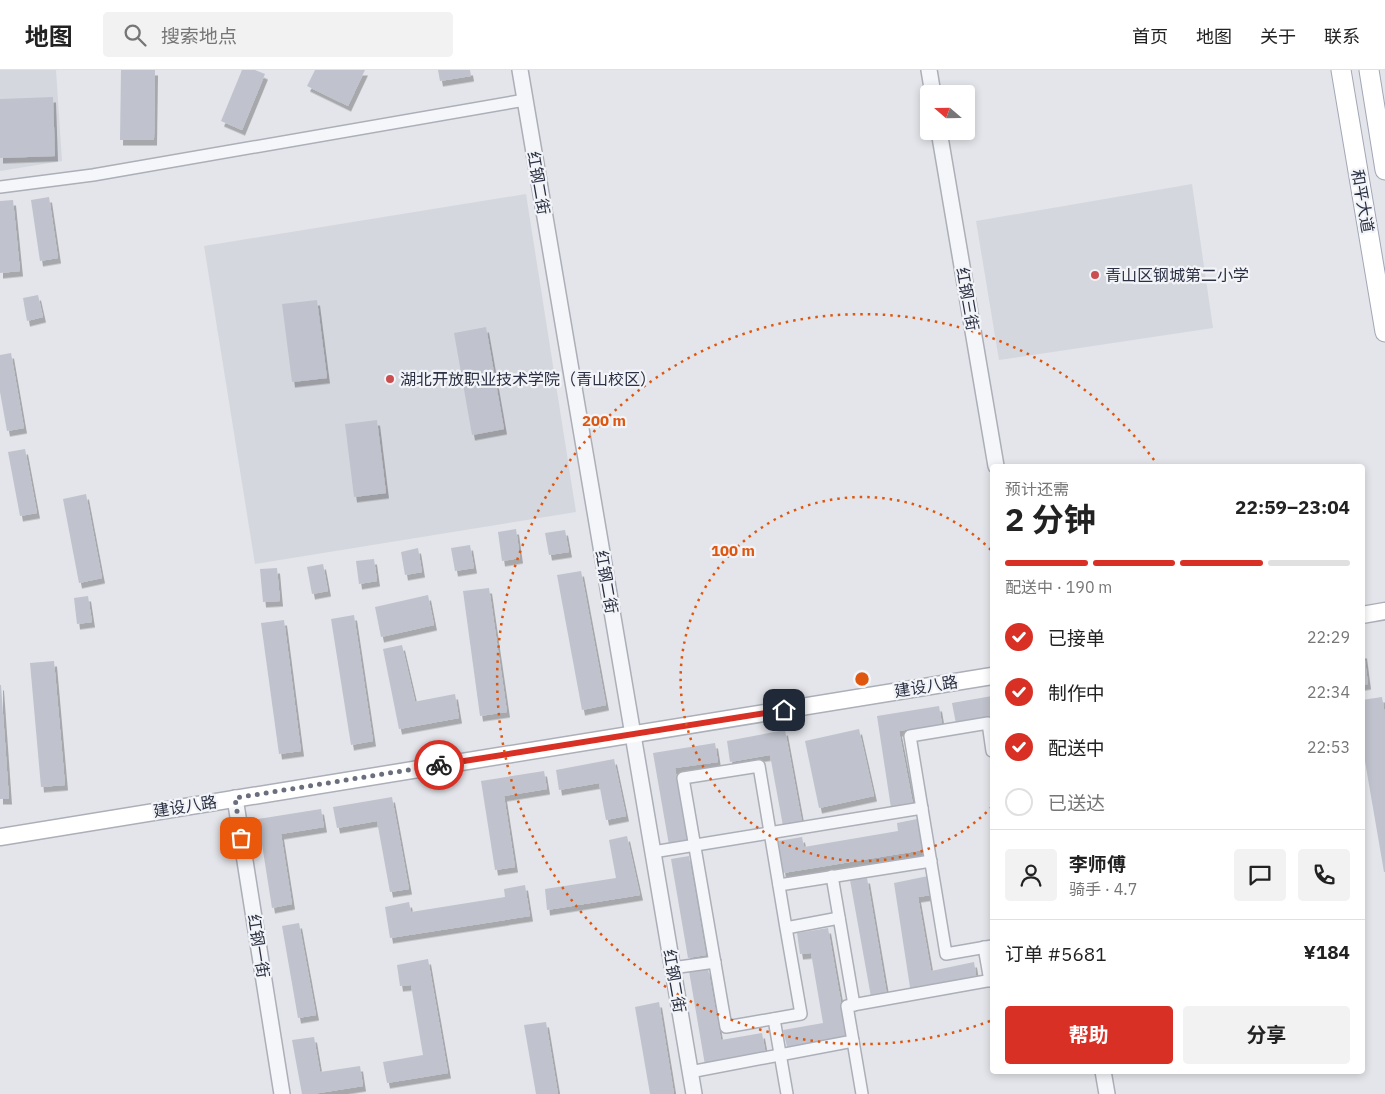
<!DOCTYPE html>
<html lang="zh">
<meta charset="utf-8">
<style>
:root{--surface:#fff;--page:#f2f2f2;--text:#222;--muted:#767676;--line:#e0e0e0;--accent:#d93025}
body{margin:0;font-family:"IBM Plex Sans","Noto Sans SC",sans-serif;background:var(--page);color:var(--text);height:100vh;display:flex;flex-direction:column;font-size:19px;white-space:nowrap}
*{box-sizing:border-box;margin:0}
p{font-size:16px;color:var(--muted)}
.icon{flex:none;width:28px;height:28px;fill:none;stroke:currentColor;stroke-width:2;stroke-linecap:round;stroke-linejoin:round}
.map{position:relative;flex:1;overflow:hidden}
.details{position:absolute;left:990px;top:394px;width:375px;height:610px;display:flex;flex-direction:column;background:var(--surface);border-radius:5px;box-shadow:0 2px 8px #0003}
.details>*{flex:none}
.needle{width:32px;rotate:290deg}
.controls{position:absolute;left:920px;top:15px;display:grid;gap:10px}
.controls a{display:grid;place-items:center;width:55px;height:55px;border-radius:5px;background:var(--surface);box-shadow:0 2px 8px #0003;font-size:25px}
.pin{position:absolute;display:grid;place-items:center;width:42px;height:42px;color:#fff;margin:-21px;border-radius:10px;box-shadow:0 2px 8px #0006}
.courier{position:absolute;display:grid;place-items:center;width:50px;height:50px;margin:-25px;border:4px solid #d93025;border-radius:50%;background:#fff;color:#222;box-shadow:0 1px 6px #0007}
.overview em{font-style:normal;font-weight:700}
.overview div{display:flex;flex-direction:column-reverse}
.overview{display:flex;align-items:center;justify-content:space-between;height:85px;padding:0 15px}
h1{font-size:32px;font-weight:700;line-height:38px}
.bar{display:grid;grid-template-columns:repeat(4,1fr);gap:8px 5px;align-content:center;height:60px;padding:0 15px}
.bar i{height:6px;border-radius:4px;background:var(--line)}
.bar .active{background:var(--accent)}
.bar p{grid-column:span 4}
.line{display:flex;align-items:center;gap:12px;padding:0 15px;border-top:1px solid var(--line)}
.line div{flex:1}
.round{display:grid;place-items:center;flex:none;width:52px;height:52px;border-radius:5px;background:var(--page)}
ol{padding:0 15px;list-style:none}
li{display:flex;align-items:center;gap:15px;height:55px}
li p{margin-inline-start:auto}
li .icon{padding:5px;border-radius:50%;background:var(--accent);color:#fff;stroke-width:4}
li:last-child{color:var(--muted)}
li i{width:28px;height:28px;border:2px solid var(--line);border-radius:50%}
.button{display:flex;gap:10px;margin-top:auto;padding:10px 15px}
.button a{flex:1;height:58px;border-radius:5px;background:var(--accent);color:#fff;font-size:20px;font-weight:700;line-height:58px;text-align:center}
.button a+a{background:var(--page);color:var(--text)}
header{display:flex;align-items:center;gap:30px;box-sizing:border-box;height:70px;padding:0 25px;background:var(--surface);border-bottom:1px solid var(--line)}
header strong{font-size:24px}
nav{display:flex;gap:28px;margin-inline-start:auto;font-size:18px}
.search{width:350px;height:45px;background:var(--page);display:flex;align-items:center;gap:12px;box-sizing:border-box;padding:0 18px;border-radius:5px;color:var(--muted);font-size:19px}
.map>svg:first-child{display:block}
.built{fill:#d5d7df}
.building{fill:#c0c3cd;filter:url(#shadow)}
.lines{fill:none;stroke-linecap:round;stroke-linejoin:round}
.minor-casing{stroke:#acafb8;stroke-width:14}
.tertiary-casing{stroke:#acafb8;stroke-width:18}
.secondary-casing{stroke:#acafb8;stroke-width:19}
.primary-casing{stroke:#a2a7b6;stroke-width:21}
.minor{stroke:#f5f6f9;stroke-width:11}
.tertiary{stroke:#f5f6f9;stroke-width:15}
.secondary{stroke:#fff;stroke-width:16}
.primary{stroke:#fff;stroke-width:19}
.done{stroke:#6b6f7d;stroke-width:5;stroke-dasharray:0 9}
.route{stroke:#d93025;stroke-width:6}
.ring{fill:none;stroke:#df570f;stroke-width:2.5;stroke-dasharray:2.5 5}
.poi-dot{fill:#ca4e4f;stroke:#f2f4f8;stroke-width:2}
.labels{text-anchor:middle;stroke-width:4.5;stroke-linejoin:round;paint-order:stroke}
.street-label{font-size:16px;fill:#2b3042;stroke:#f2f4f8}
.poi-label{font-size:16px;fill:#2b3042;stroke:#f2f4f8;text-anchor:start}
.centre{fill:#df570f;stroke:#f2f4f8;stroke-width:2.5}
.ring-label{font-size:15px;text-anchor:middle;font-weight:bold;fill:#df570f;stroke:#f2f4f8;stroke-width:4.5;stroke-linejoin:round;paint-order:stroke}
</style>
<header>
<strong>地图</strong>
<div class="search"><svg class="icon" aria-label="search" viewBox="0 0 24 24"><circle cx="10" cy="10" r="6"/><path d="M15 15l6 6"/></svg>搜索地点</div>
<nav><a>首页</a><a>地图</a><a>关于</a><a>联系</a></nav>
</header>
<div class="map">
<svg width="1385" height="1024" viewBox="0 0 1385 1024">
<defs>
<filter id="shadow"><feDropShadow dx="3" dy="5.5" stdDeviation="0" flood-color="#0004"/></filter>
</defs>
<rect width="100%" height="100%" fill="#e3e5ea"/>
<g class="built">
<path d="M 0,0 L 56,0 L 62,91 L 0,101 Z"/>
<path d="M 1192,114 L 1213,258 L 999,290 L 976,151 Z"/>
<path d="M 526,124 L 576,442 L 255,494 L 204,176 Z"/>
</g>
<g class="building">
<path d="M 121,0 L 155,0 L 154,70 L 120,70 Z"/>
<path d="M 242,0 L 255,0 L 265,4 L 242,60 L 221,51 Z"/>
<path d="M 315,0 L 365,0 L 348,36 L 307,16 Z"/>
<path d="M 438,0 L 470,0 L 471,6 L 440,11 Z"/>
<path d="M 53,27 L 55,86 L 0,88 L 0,29 Z"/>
<path d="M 49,127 L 58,188 L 40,191 L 31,130 Z"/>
<path d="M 13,130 L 20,201 L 0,203 L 0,131 Z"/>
<path d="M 38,225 L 43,247 L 27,251 L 23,228 Z"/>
<path d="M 317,230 L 327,308 L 292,312 L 282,234 Z"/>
<path d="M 486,257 L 504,359 L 472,365 L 454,263 Z"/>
<path d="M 11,283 L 24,358 L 7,361 L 0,322 L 0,285 Z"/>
<path d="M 377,350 L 386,423 L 354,427 L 345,354 Z"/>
<path d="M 25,379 L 37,443 L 20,446 L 8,382 Z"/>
<path d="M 86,424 L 102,508 L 79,513 L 63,429 Z"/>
<path d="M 516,459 L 520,488 L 502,491 L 498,462 Z"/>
<path d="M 565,460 L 569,482 L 549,485 L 545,463 Z"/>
<path d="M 470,475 L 474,498 L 455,501 L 451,478 Z"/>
<path d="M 418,478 L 422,502 L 405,505 L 401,482 Z"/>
<path d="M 374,489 L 377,511 L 359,514 L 356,491 Z"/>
<path d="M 323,494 L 328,521 L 312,524 L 307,497 Z"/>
<path d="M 277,498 L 280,531 L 263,532 L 260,499 Z"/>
<path d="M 581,501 L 606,635 L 582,640 L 557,505 Z"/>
<path d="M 489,518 L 507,642 L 480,646 L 463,521 Z"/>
<path d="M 428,525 L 434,555 L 381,567 L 375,537 Z"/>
<path d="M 88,526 L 92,552 L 77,554 L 74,528 Z"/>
<path d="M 354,545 L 373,671 L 351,675 L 331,549 Z"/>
<path d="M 284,550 L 301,681 L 279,684 L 261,553 Z"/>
<path d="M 402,575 L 415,631 L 408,633 L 455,624 L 459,648 L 399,659 L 383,579 Z"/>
<path d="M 1362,583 L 1364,583 L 1368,614 L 1362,615 Z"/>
<path d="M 54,591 L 65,715 L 41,717 L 30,593 Z"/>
<path d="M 0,615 L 1,615 L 9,729 L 0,729 Z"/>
<path d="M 992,626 L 992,647 L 956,654 L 952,633 Z"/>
<path d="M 1382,627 L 1385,645 L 1385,802 L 1384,802 L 1362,674 L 1362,630 Z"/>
<path d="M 939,636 L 942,654 L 899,661 L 913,734 L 891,738 L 877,646 Z"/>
<path d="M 859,659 L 874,726 L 819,738 L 805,671 Z"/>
<path d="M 785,660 L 802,752 L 783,756 L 770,685 L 730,692 L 727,671 Z"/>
<path d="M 715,673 L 718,692 L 675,698 L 688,771 L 669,775 L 653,683 Z"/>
<path d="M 614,689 L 626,746 L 606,750 L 599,713 L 559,720 L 556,700 Z"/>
<path d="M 544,701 L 547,719 L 504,726 L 515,797 L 495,800 L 481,711 Z"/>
<path d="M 392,727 L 409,819 L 390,822 L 377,751 L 337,758 L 333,737 Z"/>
<path d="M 321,739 L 324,757 L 281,764 L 292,834 L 272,838 L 258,749 Z"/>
<path d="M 917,749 L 923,780 L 783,803 L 778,771 L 802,767 L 804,777 L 898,761 L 897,753 Z"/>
<path d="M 627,766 L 640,825 L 547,840 L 545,819 L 616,808 L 609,770 Z"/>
<path d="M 689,786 L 706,885 L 688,888 L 671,789 Z"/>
<path d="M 928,806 L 931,825 L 918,827 L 931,901 L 974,892 L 977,911 L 911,924 L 894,813 Z"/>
<path d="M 867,808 L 887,925 L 871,927 L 850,810 Z"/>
<path d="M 525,815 L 530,846 L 390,868 L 385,837 L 409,832 L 411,842 L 505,827 L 504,819 Z"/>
<path d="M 299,853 L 316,945 L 298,948 L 282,856 Z"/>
<path d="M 828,858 L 848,972 L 788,981 L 783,960 L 823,953 L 811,883 L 800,884 L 797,863 Z"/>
<path d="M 428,889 L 448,1003 L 387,1013 L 383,992 L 423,985 L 411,915 L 400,916 L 397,895 Z"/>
<path d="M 708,898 L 721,970 L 762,963 L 766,985 L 705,995 L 689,901 Z"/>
<path d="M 659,932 L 674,1024 L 650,1024 L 635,937 Z"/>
<path d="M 546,952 L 558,1024 L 536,1024 L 524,955 Z"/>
<path d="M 314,967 L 320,1002 L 360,996 L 363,1016 L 313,1024 L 302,1024 L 292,970 Z"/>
</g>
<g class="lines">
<g class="minor-casing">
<g id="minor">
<path d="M 0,117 L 93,105 L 525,30"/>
<path d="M 992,681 L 988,653 L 910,666 L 946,884 L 992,876"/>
<path d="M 653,782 L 922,738"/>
<path d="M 832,806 L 854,935"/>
<path d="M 779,815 L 931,791"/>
<path d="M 786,858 L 759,696 L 683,708 L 726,957 L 801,944 L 786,858 L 839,848"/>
<path d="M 984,877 L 990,911"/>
<path d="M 672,898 L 715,892"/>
<path d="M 774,949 L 787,1024"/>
<path d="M 853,971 L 862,1024"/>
<path d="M 690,1002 L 853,971 L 847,936 L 992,910"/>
</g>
</g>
<g class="tertiary-casing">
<g id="tertiary">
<path d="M 520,0 L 694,1024"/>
<path d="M 929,0 L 933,24"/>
<path d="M 939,61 L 996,396"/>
<path d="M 235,728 L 282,1024"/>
<path d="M 1103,1001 L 1107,1024"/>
</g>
</g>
<g class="secondary-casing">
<g id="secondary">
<path d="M 1362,545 L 1385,541"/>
<path d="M 0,767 L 992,606"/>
</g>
</g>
<g class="primary-casing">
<g id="primary">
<path d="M 1341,0 L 1385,262"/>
<path d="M 1369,0 L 1385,100"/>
</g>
</g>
<use href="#minor" class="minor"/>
<use href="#tertiary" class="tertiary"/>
<use href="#secondary" class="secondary"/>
<use href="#primary" class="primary"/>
</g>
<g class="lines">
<path class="done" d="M 241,768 L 235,728 L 439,695"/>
<path class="route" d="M 439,695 L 784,640"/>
</g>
<g class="ring">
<path d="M992 737A182 182 0 1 1 992 481"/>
<path d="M990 951A365 365 0 1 1 1157 394"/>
</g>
<g class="poi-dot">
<circle cx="1095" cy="205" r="5"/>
<circle cx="390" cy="309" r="5"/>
</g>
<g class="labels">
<g class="street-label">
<text transform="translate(539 113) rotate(80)" y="6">红钢二街</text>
<text transform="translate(1363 131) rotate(80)" y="6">和平大道</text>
<text transform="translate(968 229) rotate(80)" y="6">红钢三街</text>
<text transform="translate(607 512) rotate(80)" y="6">红钢二街</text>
<text transform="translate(926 616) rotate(-9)" y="6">建设八路</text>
<text transform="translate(185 736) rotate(-9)" y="6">建设八路</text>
<text transform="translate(259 876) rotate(81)" y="6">红钢一街</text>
<text transform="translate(675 911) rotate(80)" y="6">红钢二街</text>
</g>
<g class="poi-label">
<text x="1105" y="211">青山区钢城第二小学</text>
<text x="400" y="315">湖北开放职业技术学院（青山校区）</text>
</g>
</g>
<circle cx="862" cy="609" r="8" class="centre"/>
<g class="ring-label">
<text x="604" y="356">200 m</text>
<text x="733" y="486">100 m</text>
</g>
</svg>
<div class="controls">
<a><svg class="needle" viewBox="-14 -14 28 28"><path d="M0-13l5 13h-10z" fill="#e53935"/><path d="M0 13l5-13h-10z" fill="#767676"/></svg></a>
</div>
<div class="pin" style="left:241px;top:768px;background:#ea580c"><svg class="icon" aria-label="bag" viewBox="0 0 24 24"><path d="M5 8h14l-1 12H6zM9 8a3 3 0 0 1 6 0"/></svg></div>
<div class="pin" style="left:784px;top:640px;background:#1f2937"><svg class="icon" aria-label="home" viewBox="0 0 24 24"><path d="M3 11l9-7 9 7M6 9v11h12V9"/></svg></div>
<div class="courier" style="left:439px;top:695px"><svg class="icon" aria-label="bike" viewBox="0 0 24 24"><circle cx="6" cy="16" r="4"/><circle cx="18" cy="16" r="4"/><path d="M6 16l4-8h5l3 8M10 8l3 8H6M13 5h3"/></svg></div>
<section class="details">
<div class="overview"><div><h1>2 分钟</h1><p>预计还需</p></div><em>22:59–23:04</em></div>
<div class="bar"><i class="active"></i><i class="active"></i><i class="active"></i><i></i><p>配送中 · 190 m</p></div>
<ol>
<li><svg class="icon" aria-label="check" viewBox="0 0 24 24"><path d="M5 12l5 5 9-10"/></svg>已接单<p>22:29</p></li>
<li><svg class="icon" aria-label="check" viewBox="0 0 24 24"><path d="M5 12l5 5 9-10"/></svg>制作中<p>22:34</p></li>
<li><svg class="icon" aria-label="check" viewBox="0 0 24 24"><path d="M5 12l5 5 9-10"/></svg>配送中<p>22:53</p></li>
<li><i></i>已送达</li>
</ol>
<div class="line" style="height:90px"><a class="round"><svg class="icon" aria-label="person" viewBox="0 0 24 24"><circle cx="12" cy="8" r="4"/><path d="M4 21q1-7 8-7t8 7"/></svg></a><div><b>李师傅</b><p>骑手 · 4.7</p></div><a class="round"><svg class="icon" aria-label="chat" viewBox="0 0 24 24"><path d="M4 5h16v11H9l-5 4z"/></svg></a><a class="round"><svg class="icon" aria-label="phone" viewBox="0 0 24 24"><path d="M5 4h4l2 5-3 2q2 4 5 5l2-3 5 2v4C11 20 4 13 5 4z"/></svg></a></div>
<div class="line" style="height:65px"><div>订单 #5681</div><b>¥184</b></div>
<div class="button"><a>帮助</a><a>分享</a></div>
</section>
</div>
